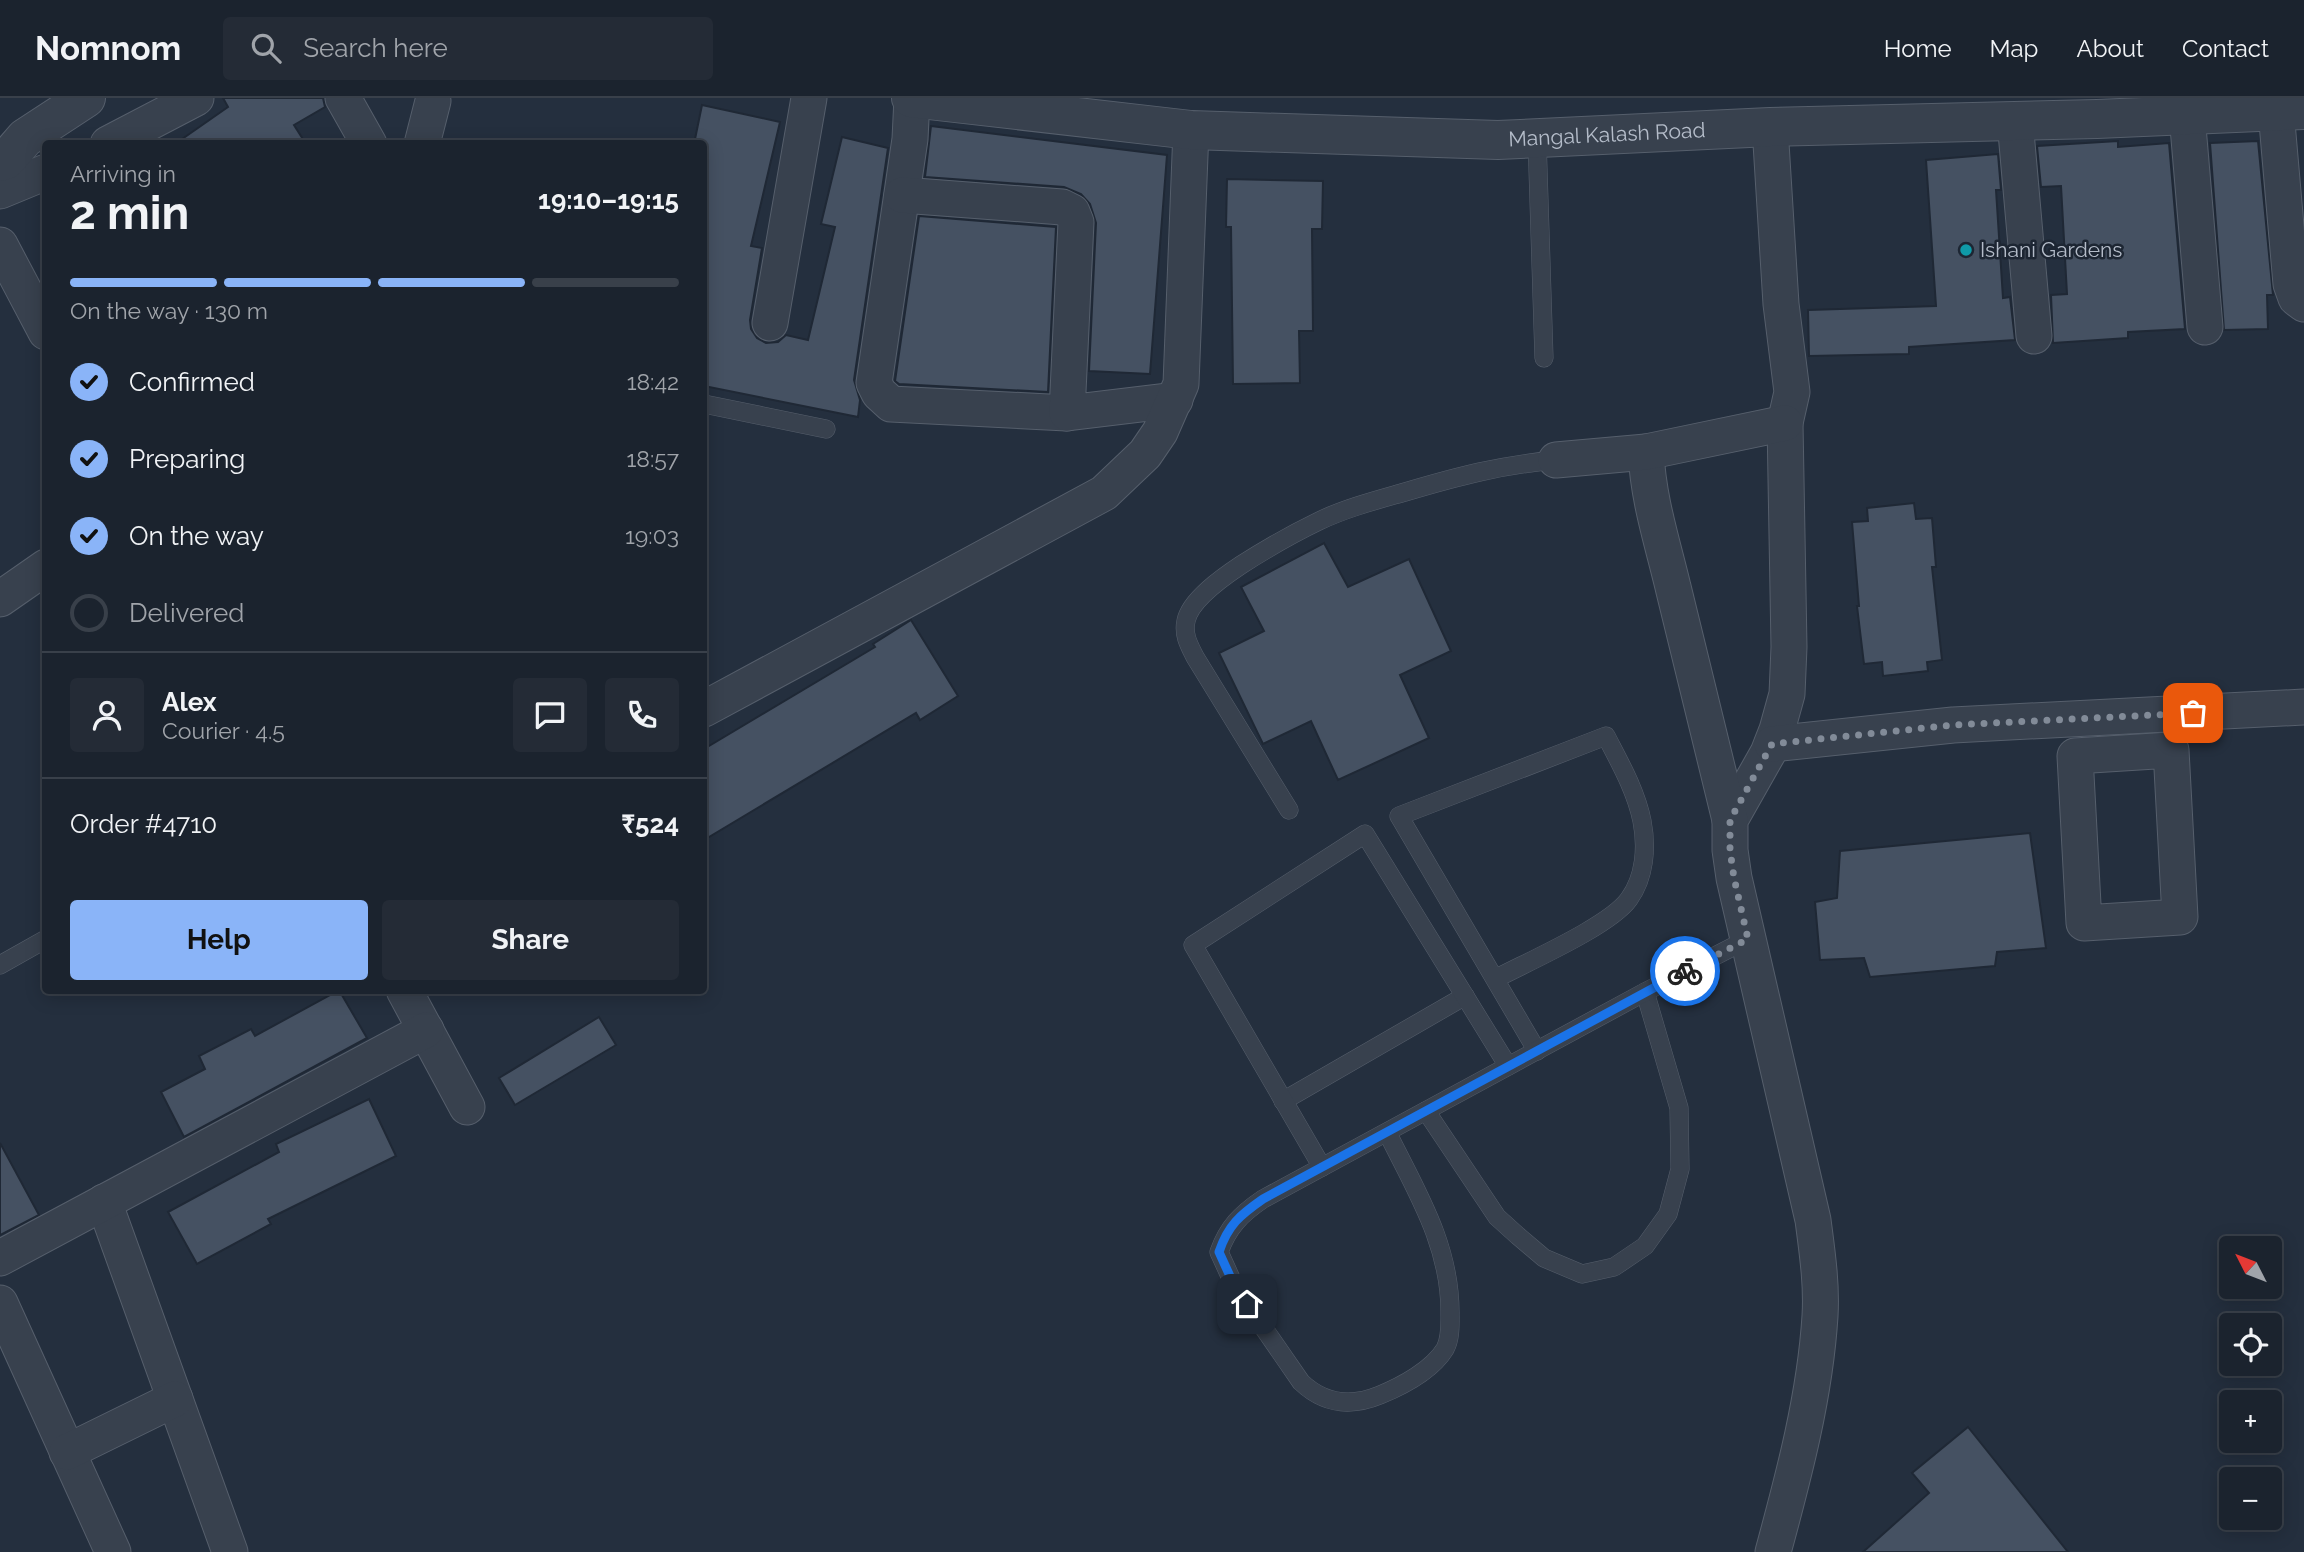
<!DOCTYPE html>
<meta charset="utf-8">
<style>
:root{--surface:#1b232e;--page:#242b36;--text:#f1f3f6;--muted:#a0a4aa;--line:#39404a;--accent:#8ab4f8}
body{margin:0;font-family:Raleway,sans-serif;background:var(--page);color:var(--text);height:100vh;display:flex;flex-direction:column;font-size:26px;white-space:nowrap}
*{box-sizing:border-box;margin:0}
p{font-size:23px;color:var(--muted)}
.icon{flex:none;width:38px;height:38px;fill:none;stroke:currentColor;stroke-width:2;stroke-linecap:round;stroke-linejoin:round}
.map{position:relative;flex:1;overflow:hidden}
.side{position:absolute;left:42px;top:42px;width:665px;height:854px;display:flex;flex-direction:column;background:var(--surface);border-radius:7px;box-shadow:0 4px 18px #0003,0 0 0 2px var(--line)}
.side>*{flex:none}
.needle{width:46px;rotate:312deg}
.buttons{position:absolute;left:2219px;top:1138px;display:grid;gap:14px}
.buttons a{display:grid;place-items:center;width:63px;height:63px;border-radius:7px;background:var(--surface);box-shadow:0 4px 18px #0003,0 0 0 2px var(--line);font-size:35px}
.pin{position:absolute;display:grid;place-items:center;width:60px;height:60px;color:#fff;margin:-30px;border-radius:14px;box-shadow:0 4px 10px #0006}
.courier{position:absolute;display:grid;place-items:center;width:70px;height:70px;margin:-35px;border:5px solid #1a73e8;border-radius:50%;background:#fff;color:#222;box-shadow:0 2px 9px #0007}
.headline em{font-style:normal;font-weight:700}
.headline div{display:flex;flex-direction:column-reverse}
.headline{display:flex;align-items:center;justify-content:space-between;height:119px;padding:0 28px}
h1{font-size:46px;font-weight:700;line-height:52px}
.bar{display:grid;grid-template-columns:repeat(4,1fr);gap:10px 7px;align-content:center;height:84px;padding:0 28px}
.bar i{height:9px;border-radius:5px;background:var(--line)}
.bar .selected{background:var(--accent)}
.bar p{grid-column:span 4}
.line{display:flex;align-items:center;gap:18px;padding:0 28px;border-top:2px solid var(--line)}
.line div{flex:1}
.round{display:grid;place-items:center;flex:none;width:74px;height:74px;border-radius:7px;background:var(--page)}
ol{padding:0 28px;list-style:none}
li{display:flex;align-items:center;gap:21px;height:77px}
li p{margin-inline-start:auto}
li .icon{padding:7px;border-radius:50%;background:var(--accent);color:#111;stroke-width:4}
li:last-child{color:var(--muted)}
li i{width:38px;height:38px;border:4px solid var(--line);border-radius:50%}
.action{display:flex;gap:14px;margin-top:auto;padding:14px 28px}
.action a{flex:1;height:80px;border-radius:7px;background:var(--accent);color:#111;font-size:28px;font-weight:700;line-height:80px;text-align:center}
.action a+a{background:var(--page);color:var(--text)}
header{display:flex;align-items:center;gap:42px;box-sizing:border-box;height:98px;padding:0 35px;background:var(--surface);border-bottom:2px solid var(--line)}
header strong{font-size:33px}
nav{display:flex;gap:38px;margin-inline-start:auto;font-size:24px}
.search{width:490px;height:63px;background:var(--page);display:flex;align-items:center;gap:18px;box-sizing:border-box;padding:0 24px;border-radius:7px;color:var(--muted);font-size:26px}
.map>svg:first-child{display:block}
.building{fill:#455162;stroke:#1f2835;stroke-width:2}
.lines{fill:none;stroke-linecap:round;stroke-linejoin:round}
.service-casing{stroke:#565f6c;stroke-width:19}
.minor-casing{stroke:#565f6c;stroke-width:37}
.tertiary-casing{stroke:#565f6c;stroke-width:40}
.service{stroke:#38414e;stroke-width:18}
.minor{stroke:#38414e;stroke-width:35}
.tertiary{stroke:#38414e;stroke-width:38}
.done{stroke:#828b98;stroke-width:7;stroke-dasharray:0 12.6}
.route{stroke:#1a73e8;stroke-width:9}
.culture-dot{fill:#0f9aa8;stroke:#1d2633;stroke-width:2.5}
.labels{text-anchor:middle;stroke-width:5;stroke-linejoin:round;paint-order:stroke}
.street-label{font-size:21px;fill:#b4bcc9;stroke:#1d2633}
.poi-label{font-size:21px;fill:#b4bcc9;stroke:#1d2633;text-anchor:start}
</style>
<header>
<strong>Nomnom</strong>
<div class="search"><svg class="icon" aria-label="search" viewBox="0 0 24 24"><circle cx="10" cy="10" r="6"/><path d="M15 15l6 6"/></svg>Search here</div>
<nav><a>Home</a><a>Map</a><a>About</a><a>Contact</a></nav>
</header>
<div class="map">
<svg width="2304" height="1454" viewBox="0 0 2304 1454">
<rect width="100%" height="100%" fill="#242f3e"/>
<g class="building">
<path d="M 223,0 L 323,0 L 325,9 L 294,27 L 306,46 L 175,46 L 228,9 Z"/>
<path d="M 702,7 L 780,24 L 751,148 L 762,150 L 750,222 L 751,231 L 757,240 L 766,245 L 778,244 L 786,237 L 808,242 L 835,129 L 821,126 L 842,39 L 888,50 L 854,282 L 860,302 L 858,319 L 704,288 L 704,46 L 694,46 Z"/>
<path d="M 931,28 L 1167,57 L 1150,276 L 1089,273 L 1096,125 L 1090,106 L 1081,96 L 1064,89 L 925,79 Z"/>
<path d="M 2118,43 L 2118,49 L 2169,45 L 2185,231 L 2128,234 L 2128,240 L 2053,245 L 2051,197 L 2067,196 L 2061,88 L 2041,89 L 2037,48 Z"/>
<path d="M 2258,43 L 2273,197 L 2267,197 L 2268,231 L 2224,232 L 2210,45 Z"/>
<path d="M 1998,56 L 2001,92 L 1996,92 L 2003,200 L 2010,199 L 2015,242 L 1909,249 L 1909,256 L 1809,258 L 1808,212 L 1936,208 L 1926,62 Z"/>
<path d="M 1227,81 L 1323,83 L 1322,131 L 1312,131 L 1313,233 L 1299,233 L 1300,285 L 1233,286 L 1231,129 L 1226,129 Z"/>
<path d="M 919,118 L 1056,129 L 1048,294 L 899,286 L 895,283 Z"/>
<path d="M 1914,405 L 1916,421 L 1932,420 L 1936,469 L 1932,469 L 1942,562 L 1927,564 L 1928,573 L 1883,578 L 1882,564 L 1864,566 L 1857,508 L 1859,508 L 1852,424 L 1868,423 L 1867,410 Z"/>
<path d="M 1324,445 L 1348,489 L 1409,461 L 1451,553 L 1400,577 L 1429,640 L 1338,682 L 1311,623 L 1263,646 L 1219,555 L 1264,533 L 1241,489 Z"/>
<path d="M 911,522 L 958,598 L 920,622 L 916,615 L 704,742 L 704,651 L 875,549 L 873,546 Z"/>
<path d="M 2030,735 L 2046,850 L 1997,854 L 1995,868 L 1870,879 L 1864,860 L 1820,862 L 1815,804 L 1837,800 L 1840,753 Z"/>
<path d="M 339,892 L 367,940 L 184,1039 L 161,994 L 205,971 L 199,958 L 251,931 L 255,938 Z"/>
<path d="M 599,919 L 616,947 L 515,1007 L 499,980 Z"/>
<path d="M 369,1001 L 396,1058 L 268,1121 L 271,1126 L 197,1166 L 168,1114 L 279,1054 L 276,1046 Z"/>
<path d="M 0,1045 L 39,1117 L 0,1137 Z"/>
<path d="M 1968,1329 L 2068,1454 L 1863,1454 L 1929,1395 L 1912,1375 Z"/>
</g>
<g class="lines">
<g class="service-casing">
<g id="service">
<path d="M 1537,40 L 1544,260"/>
<path d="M 704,306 L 826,331"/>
<path d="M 1289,712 L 1195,559 C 1189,547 1183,537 1186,523 C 1190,502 1223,479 1241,467 C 1266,451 1292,436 1319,423 C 1346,410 1377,402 1405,394 C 1459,378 1501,367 1556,362"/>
<path d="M 0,867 L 46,841"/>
<path d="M 1495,881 C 1527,864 1610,828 1629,801 C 1645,779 1647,749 1642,723 C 1636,693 1620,665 1606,638 L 1399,718 L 1537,953"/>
<path d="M 1283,1003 L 1465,898"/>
<path d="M 1426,1013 L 1497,1119 L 1518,1138 L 1544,1160 L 1582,1176 L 1614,1169 L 1645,1148 L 1668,1116 L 1680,1071 L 1679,1010 L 1645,894"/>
<path d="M 1387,1034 C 1416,1093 1450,1146 1450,1214 C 1450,1226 1451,1240 1445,1251 C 1432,1272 1402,1288 1380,1297 C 1351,1309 1324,1306 1301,1284 L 1234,1187 L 1219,1154 C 1228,1129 1241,1116 1263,1101 L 1645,894 L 1748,841"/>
<path d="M 1322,1069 L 1193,847 L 1365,736 L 1508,968"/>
</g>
</g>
<g class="minor-casing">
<g id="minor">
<path d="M 343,0 L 369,46"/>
<path d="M 912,0 L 910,41 L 874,285 L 879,295 L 891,306 L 1067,315"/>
<path d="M 2276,13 L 2291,186 L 2296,200 L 2304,206"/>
<path d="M 2187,17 L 2205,229"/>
<path d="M 2015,23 L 2034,238"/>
<path d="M 1770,29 L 1781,206 L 1792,294 L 1785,325 L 1789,549 L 1787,596 L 1777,632 L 1768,655 L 1730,722 L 1730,752 L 1734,780 L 1813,1122 C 1817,1153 1822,1186 1820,1218 C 1815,1298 1794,1377 1773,1454"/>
<path d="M 108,46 L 196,0"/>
<path d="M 422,46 L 433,3"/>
<path d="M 0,93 L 46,74"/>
<path d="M 902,97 L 1062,109 L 1072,114 L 1076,124 L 1067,315 L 1175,302"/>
<path d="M 0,147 L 46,234"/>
<path d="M 770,225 L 809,0"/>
<path d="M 1646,354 C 1648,401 1662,443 1673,489 C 1692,567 1711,645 1730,722"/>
<path d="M 1556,362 L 1646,354 L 1785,325"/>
<path d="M 0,501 L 46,469"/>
<path d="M 704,611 L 1104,395 L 1145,356 L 1160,334 L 1181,286 L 1191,32"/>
<path d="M 1772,646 L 1953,627 L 2304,609"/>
<path d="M 2171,652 L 2180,819 L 2084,825 L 2075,658 Z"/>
<path d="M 404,892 L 467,1009"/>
<path d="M 104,1104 L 230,1454"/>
<path d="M 0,1160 L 426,932"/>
<path d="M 0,1205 L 113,1454"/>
<path d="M 67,1354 L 175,1301"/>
</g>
</g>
<g class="tertiary-casing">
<g id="tertiary">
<path id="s1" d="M 911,0 L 1191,32 L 1498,42 L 1770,29 L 2097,21 L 2304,12"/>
<path d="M 0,64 L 6,62 L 25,40 L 86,0"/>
</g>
</g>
<use href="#service" class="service"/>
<use href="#minor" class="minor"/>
<use href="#tertiary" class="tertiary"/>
</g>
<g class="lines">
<path class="done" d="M 1685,873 L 1748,841 L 1734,780 L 1730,752 L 1730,722 L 1772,646 L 1953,627 L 2193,615"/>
<path class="route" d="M 1247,1206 L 1234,1187 L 1219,1154 C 1228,1127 1240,1117 1263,1101 L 1685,873"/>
</g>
<circle class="culture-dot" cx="1966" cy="152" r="7"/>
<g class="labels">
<g class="street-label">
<text dy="7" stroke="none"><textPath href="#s1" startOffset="698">Mangal Kalash Road</textPath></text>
</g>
<g class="poi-label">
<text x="1980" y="159">Ishani Gardens</text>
</g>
</g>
</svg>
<div class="buttons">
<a><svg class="needle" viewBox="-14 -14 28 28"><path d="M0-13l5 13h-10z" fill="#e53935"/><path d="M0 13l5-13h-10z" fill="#a0a4aa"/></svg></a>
<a><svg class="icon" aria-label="locate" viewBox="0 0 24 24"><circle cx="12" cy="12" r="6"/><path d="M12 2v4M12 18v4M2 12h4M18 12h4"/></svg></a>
<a>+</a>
<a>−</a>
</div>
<div class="pin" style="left:2193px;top:615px;background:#ea580c"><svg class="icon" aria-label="bag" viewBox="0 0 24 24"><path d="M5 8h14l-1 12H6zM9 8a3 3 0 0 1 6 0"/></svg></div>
<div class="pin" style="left:1247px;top:1206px;background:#1f2937"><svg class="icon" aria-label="home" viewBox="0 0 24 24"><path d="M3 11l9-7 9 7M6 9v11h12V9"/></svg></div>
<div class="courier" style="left:1685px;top:873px"><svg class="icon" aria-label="bike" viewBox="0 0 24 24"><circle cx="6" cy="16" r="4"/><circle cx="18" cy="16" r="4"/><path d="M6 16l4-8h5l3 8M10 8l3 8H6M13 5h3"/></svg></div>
<section class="side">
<div class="headline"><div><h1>2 min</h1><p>Arriving in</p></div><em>19:10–19:15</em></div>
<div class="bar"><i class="selected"></i><i class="selected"></i><i class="selected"></i><i></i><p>On the way · 130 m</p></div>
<ol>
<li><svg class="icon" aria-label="check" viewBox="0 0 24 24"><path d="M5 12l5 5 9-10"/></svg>Confirmed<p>18:42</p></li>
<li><svg class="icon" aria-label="check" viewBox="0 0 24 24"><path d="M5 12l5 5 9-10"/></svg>Preparing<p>18:57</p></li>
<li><svg class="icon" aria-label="check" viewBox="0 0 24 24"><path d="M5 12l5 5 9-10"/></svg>On the way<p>19:03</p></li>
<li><i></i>Delivered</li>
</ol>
<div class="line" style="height:126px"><a class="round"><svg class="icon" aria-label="person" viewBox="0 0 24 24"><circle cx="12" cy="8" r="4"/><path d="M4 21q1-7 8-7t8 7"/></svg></a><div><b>Alex</b><p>Courier · 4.5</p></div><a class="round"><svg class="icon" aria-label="chat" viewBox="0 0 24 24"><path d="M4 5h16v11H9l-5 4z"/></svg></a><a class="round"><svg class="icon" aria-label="phone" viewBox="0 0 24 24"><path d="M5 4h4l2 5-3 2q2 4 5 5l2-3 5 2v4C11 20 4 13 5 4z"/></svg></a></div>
<div class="line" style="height:91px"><div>Order #4710</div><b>₹524</b></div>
<div class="action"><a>Help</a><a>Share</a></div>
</section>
</div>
